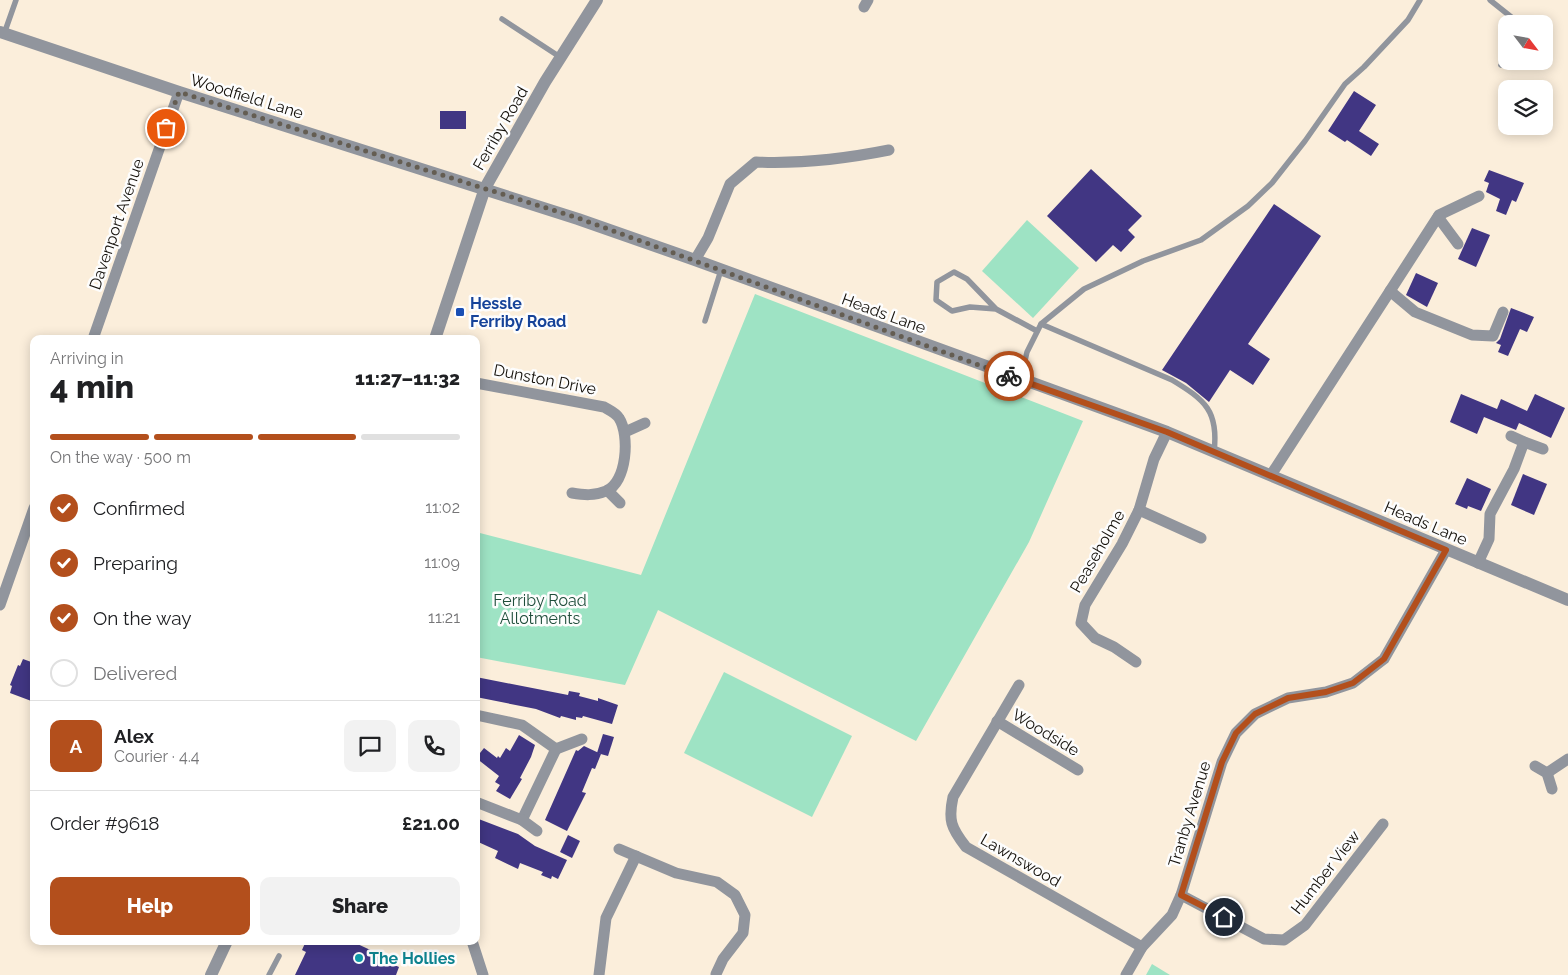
<!DOCTYPE html>
<meta charset="utf-8">
<style>
:root{--surface:#fff;--page:#f2f2f2;--text:#202124;--muted:#757577;--line:#e0e0e0;--accent:#b34f1c}
body{margin:0;font-family:Raleway,sans-serif;background:var(--page);color:var(--text);height:100vh;display:flex;flex-direction:column;font-size:19px;white-space:nowrap}
*{box-sizing:border-box;margin:0}
p{font-size:16px;color:var(--muted)}
.icon{flex:none;width:28px;height:28px;fill:none;stroke:currentColor;stroke-width:2;stroke-linecap:round;stroke-linejoin:round}
.map{position:relative;flex:1;overflow:hidden}
.side{position:absolute;left:30px;top:335px;width:450px;height:610px;display:flex;flex-direction:column;background:var(--surface);border-radius:10px;box-shadow:0 2px 12px #0003}
.side>*{flex:none}
.needle{width:32px;rotate:121deg}
.controls{position:absolute;left:1498px;top:15px;display:grid;gap:10px}
.controls a{display:grid;place-items:center;width:55px;height:55px;border-radius:10px;background:var(--surface);box-shadow:0 2px 12px #0003;font-size:25px}
.pin{position:absolute;display:grid;place-items:center;width:42px;height:42px;color:#fff;margin:-21px;border:2px solid #fff;border-radius:50%;box-shadow:0 1px 5px #0007}
.courier{position:absolute;display:grid;place-items:center;width:50px;height:50px;margin:-25px;border:4px solid #b34f1c;border-radius:50%;background:#fff;color:#222;box-shadow:0 1px 6px #0007}
.head em{font-style:normal;font-weight:800}
.head div{display:flex;flex-direction:column-reverse}
.head{display:flex;align-items:center;justify-content:space-between;height:85px;padding:0 20px}
h1{font-size:32px;font-weight:800;line-height:38px}
.bar{display:grid;grid-template-columns:repeat(4,1fr);gap:8px 5px;align-content:center;height:60px;padding:0 20px}
.bar i{height:6px;border-radius:4px;background:var(--line)}
.bar .selected{background:var(--accent)}
.bar p{grid-column:span 4}
.line{display:flex;align-items:center;gap:12px;padding:0 20px;border-top:1px solid var(--line)}
.line div{flex:1}
.round{display:grid;place-items:center;flex:none;width:52px;height:52px;border-radius:10px;background:var(--page)}
ol{padding:0 20px;list-style:none}
li{display:flex;align-items:center;gap:15px;height:55px}
li p{margin-inline-start:auto}
li .icon{padding:5px;border-radius:50%;background:var(--accent);color:#fff;stroke-width:4}
li:last-child{color:var(--muted)}
li i{width:28px;height:28px;border:2px solid var(--line);border-radius:50%}
.button{display:flex;gap:10px;margin-top:auto;padding:10px 20px}
.button a{flex:1;height:58px;border-radius:10px;background:var(--accent);color:#fff;font-size:20px;font-weight:800;line-height:58px;text-align:center}
.button a+a{background:var(--page);color:var(--text)}
.map>svg:first-child{display:block}
.green{fill:#9ee3c4}
.building{fill:#413683}
.lines{fill:none;stroke-linecap:round;stroke-linejoin:round}
.service{stroke:#91959d;stroke-width:5.5}
.minor{stroke:#91959d;stroke-width:11}
.tertiary{stroke:#91959d;stroke-width:12}
.done{stroke:#645d52;stroke-width:5;stroke-dasharray:0 9}
.route{stroke:#b34f1c;stroke-width:6}
.transit-dot{fill:#1a4fb4;stroke:#fdfdfd;stroke-width:2}
.culture-dot{fill:#0f9aa8;stroke:#fdfdfd;stroke-width:2}
.labels{text-anchor:middle;stroke-width:5;stroke-linejoin:round;paint-order:stroke}
.street-label{font-size:16px;fill:#130f09;stroke:#fdfdfd}
.transit-label{font-size:16px;font-weight:bold;fill:#164399;stroke:#fdfdfd;text-anchor:start}
.park-label{font-size:16px;fill:#1f4e3b;stroke:#fdfdfd}
.culture-label{font-size:16px;font-weight:bold;fill:#0d838f;stroke:#fdfdfd;text-anchor:start}
</style>
<div class="map">
<svg width="1568" height="975" viewBox="0 0 1568 975">
<rect width="100%" height="100%" fill="#fbeedb"/>
<g class="green">
<path d="M 1027,220 L 1079,268 L 1033,318 L 982,271 Z"/>
<path d="M 755,294 L 1083,421 L 1029,542 L 916,741 L 658,610 L 625,685 L 476,657 L 476,532 L 641,575 Z"/>
<path d="M 724,672 L 852,736 L 812,817 L 684,753 Z"/>
<path d="M 1152,964 L 1170,975 L 1146,975 Z"/>
</g>
<g class="building">
<path d="M 1354,91 L 1376,105 L 1359,131 L 1379,144 L 1371,156 L 1347,140 L 1345,142 L 1328,131 Z"/>
<rect x="440" y="111" width="26" height="18"/>
<path d="M 1091,169 L 1142,216 L 1128,230 L 1135,237 L 1121,252 L 1113,245 L 1096,262 L 1047,216 Z"/>
<path d="M 1489,170 L 1524,183 L 1516,202 L 1512,200 L 1506,215 L 1496,211 L 1500,199 L 1486,192 L 1489,183 L 1484,181 Z"/>
<path d="M 1274,204 L 1321,236 L 1248,344 L 1270,359 L 1253,385 L 1230,370 L 1209,402 L 1186,383 L 1162,370 Z"/>
<path d="M 1472,228 L 1490,235 L 1476,267 L 1458,259 Z"/>
<path d="M 1416,273 L 1438,283 L 1427,307 L 1406,295 Z"/>
<path d="M 1511,308 L 1534,317 L 1527,332 L 1520,329 L 1508,356 L 1498,352 L 1501,345 L 1496,343 L 1500,339 Z"/>
<path d="M 1461,394 L 1497,409 L 1501,399 L 1527,411 L 1535,394 L 1565,408 L 1551,438 L 1519,423 L 1516,430 L 1484,417 L 1477,434 L 1450,422 Z"/>
<path d="M 1523,474 L 1547,484 L 1534,515 L 1511,505 Z"/>
<path d="M 1467,478 L 1491,489 L 1481,511 L 1468,506 L 1467,509 L 1455,504 Z"/>
<path d="M 23,659 L 34,663 L 34,702 L 10,693 L 12,686 L 10,685 L 18,665 L 20,666 Z"/>
<path d="M 476,677 L 568,695 L 569,691 L 580,693 L 579,696 L 598,701 L 598,698 L 618,705 L 612,724 L 583,716 L 582,718 L 576,717 L 576,720 L 561,716 L 560,718 L 536,709 L 476,697 Z"/>
<path d="M 603,734 L 614,737 L 608,756 L 597,753 Z"/>
<path d="M 519,735 L 535,745 L 531,757 L 520,778 L 522,779 L 510,799 L 496,791 L 500,785 L 495,782 L 499,776 L 476,758 L 484,748 L 497,758 L 498,756 L 500,758 L 506,748 L 510,751 Z"/>
<path d="M 584,746 L 601,754 L 595,769 L 592,768 L 582,792 L 586,793 L 567,831 L 545,820 L 576,750 L 578,751 Z"/>
<path d="M 476,818 L 518,834 L 535,846 L 567,860 L 558,879 L 552,876 L 551,879 L 541,875 L 543,872 L 520,863 L 518,869 L 495,858 L 498,851 L 476,841 Z"/>
<path d="M 568,835 L 580,841 L 572,858 L 560,852 Z"/>
<path d="M 306,941 L 351,941 L 392,960 L 390,963 L 399,967 L 396,975 L 295,975 L 306,952 L 302,950 Z"/>
</g>
<g class="lines">
<g class="service">
<path d="M 1490,0 L 1520,24"/>
<path d="M 502,19 L 560,57"/>
<path d="M 4,34 L 16,0"/>
<path d="M 1501,65 L 1506,58"/>
<path d="M 996,309 L 970,307 L 952,311 L 936,300 L 937,282 L 954,272 L 967,279 L 996,309 L 1037,331"/>
<path d="M 705,321 L 721,270"/>
<path d="M 1041,324 L 1172,380 C 1205,400 1219,411 1214,452"/>
<path d="M 1021,378 L 1027,352 L 1041,324 L 1084,289 L 1143,261 L 1201,240 L 1248,206 L 1272,183 L 1305,141 L 1345,84 L 1364,67 L 1408,20 L 1420,0"/>
<path d="M 269,975 L 279,956"/>
</g>
<g class="minor">
<path d="M 864,7 L 868,0"/>
<path d="M 1438,217 L 1458,244"/>
<path d="M 695,260 L 708,238 L 730,184 L 756,162 C 802,164 844,159 889,150"/>
<path d="M 1390,291 L 1439,215 L 1479,196"/>
<path d="M 93,339 L 179,92"/>
<path d="M 476,383 L 604,407 C 609,410 616,413 619,418 C 630,435 627,483 606,491 C 594,496 584,495 572,493"/>
<path d="M 625,432 L 645,423"/>
<path d="M 1511,436 L 1524,442"/>
<path d="M 1271,475 L 1390,291 L 1415,312 L 1472,335 L 1493,336 L 1503,312"/>
<path d="M 608,491 L 620,503"/>
<path d="M 1139,510 L 1201,538"/>
<path d="M 1478,563 L 1489,539 L 1490,514 L 1514,469 L 1524,442 L 1543,449"/>
<path d="M 0,605 L 34,508"/>
<path d="M 1136,662 L 1114,647 L 1095,638 L 1081,623 L 1085,605 L 1122,544 L 1139,510 L 1154,459 L 1167,432"/>
<path d="M 1019,685 L 953,797 C 948,820 951,828 966,847 L 1142,947"/>
<path d="M 476,715 L 522,725 L 556,749 L 522,820 L 476,802"/>
<path d="M 997,721 L 1078,770"/>
<path d="M 556,749 L 582,739"/>
<path d="M 1535,766 L 1547,773 L 1552,789"/>
<path d="M 1547,773 L 1568,759"/>
<path d="M 522,820 L 537,831"/>
<path d="M 619,849 L 676,873 L 717,882 L 735,895 L 745,915 L 743,933 L 723,959 L 716,974"/>
<path d="M 1181,895 L 1264,939 L 1284,940 L 1305,925 L 1383,824"/>
<path d="M 472,941 L 483,975"/>
<path d="M 599,975 L 606,918 L 636,856"/>
<path d="M 1126,975 L 1142,947 L 1172,915 L 1181,895 L 1222,762 L 1236,733 L 1255,714 L 1288,698 L 1326,692 L 1353,683 L 1384,659 L 1446,550"/>
</g>
<g class="tertiary">
<path d="M 0,32 L 179,92 L 578,219 L 695,260 L 1167,432 L 1568,600"/>
<path d="M 435,339 L 485,188 L 545,82 L 597,0"/>
<path d="M 211,975 L 227,941"/>
</g>
</g>
<g class="lines">
<path class="done" d="M 166,128 L 179,92 L 578,218 L 1009,376"/>
<path class="route" d="M 1009,376 L 1167,432 L 1446,550 L 1384,659 L 1353,683 L 1326,692 L 1288,698 L 1255,714 L 1236,733 L 1222,762 L 1181,895 L 1224,917"/>
</g>
<rect class="transit-dot" x="455" y="307" width="10" height="10" rx="2.5"/>
<circle class="culture-dot" cx="359" cy="958" r="5"/>
<g class="labels">
<g class="street-label">
<text transform="translate(247 96) rotate(17)" y="6">Woodfield Lane</text>
<text transform="translate(500 128) rotate(-60)" y="6">Ferriby Road</text>
<text transform="translate(116 224) rotate(-71)" y="6">Davenport Avenue</text>
<text transform="translate(884 313) rotate(20)" y="6">Heads Lane</text>
<text transform="translate(545 379) rotate(11)" y="6">Dunston Drive</text>
<text transform="translate(1426 523) rotate(23)" y="6">Heads Lane</text>
<text transform="translate(1097 551) rotate(-60)" y="6">Peaseholme</text>
<text transform="translate(1046 732) rotate(31)" y="6">Woodside</text>
<text transform="translate(1189 814) rotate(-73)" y="6">Tranby Avenue</text>
<text transform="translate(1021 860) rotate(30)" y="6">Lawnswood</text>
<text transform="translate(1325 872) rotate(-52)" y="6">Humber View</text>
</g>
<g class="transit-label">
<text x="470" y="309">Hessle<tspan x="470" dy="18">Ferriby Road</tspan></text>
</g>
<g class="park-label">
<text x="540" y="606">Ferriby Road<tspan x="540" dy="18">Allotments</tspan></text>
</g>
<g class="culture-label">
<text x="369" y="964">The Hollies</text>
</g>
</g>
</svg>
<div class="controls">
<a><svg class="needle" viewBox="-14 -14 28 28"><path d="M0-13l5 13h-10z" fill="#e53935"/><path d="M0 13l5-13h-10z" fill="#757577"/></svg></a>
<a><svg class="icon" aria-label="layers" viewBox="0 0 24 24"><path d="M12 4l9 5-9 5-9-5zM3 14l9 5 9-5"/></svg></a>
</div>
<div class="pin" style="left:166px;top:128px;background:#ea580c"><svg class="icon" aria-label="bag" viewBox="0 0 24 24"><path d="M5 8h14l-1 12H6zM9 8a3 3 0 0 1 6 0"/></svg></div>
<div class="pin" style="left:1224px;top:917px;background:#1f2937"><svg class="icon" aria-label="home" viewBox="0 0 24 24"><path d="M3 11l9-7 9 7M6 9v11h12V9"/></svg></div>
<div class="courier" style="left:1009px;top:376px"><svg class="icon" aria-label="bike" viewBox="0 0 24 24"><circle cx="6" cy="16" r="4"/><circle cx="18" cy="16" r="4"/><path d="M6 16l4-8h5l3 8M10 8l3 8H6M13 5h3"/></svg></div>
<section class="side">
<div class="head"><div><h1>4 min</h1><p>Arriving in</p></div><em>11:27–11:32</em></div>
<div class="bar"><i class="selected"></i><i class="selected"></i><i class="selected"></i><i></i><p>On the way · 500 m</p></div>
<ol>
<li><svg class="icon" aria-label="check" viewBox="0 0 24 24"><path d="M5 12l5 5 9-10"/></svg>Confirmed<p>11:02</p></li>
<li><svg class="icon" aria-label="check" viewBox="0 0 24 24"><path d="M5 12l5 5 9-10"/></svg>Preparing<p>11:09</p></li>
<li><svg class="icon" aria-label="check" viewBox="0 0 24 24"><path d="M5 12l5 5 9-10"/></svg>On the way<p>11:21</p></li>
<li><i></i>Delivered</li>
</ol>
<div class="line" style="height:90px"><b class="round" style="background:var(--accent);color:#fff">A</b><div><b>Alex</b><p>Courier · 4.4</p></div><a class="round"><svg class="icon" aria-label="chat" viewBox="0 0 24 24"><path d="M4 5h16v11H9l-5 4z"/></svg></a><a class="round"><svg class="icon" aria-label="phone" viewBox="0 0 24 24"><path d="M5 4h4l2 5-3 2q2 4 5 5l2-3 5 2v4C11 20 4 13 5 4z"/></svg></a></div>
<div class="line" style="height:65px"><div>Order #9618</div><b>£21.00</b></div>
<div class="button"><a>Help</a><a>Share</a></div>
</section>
</div>
